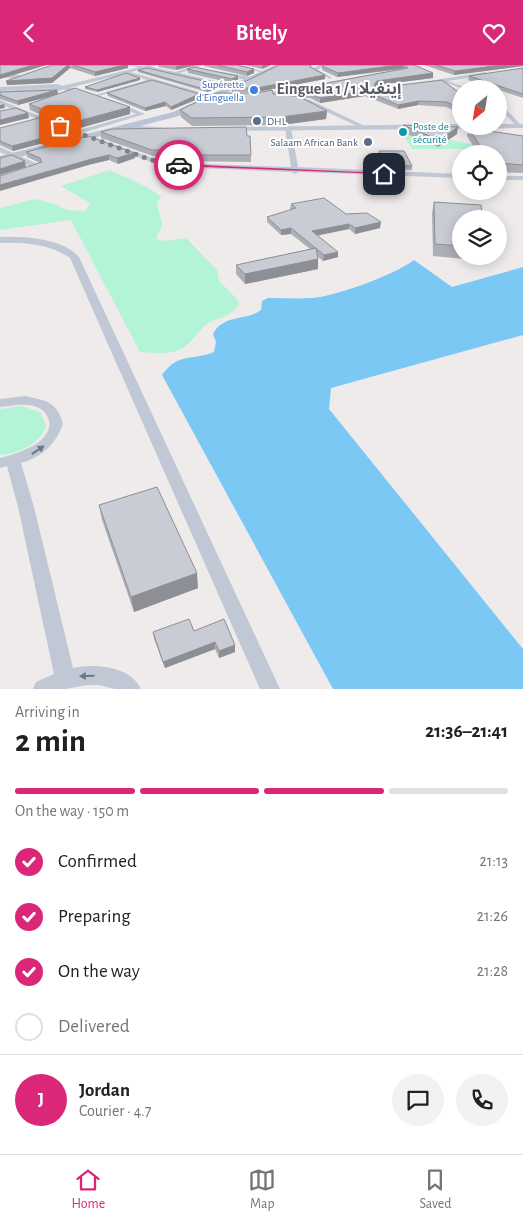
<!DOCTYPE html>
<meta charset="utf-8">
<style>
:root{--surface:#fff;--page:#f2f2f2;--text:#202124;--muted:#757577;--line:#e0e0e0;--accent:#db2777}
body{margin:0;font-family:"Alegreya Sans","Noto Sans Arabic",sans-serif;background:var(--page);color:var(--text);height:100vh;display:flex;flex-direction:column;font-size:19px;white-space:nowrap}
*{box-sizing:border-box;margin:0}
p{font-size:16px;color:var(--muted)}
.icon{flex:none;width:28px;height:28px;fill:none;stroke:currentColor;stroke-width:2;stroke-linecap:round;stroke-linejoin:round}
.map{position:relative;height:624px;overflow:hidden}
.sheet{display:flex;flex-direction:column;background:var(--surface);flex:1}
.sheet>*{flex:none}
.needle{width:32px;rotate:210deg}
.tools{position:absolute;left:452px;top:15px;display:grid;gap:10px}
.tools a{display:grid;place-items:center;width:55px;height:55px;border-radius:50%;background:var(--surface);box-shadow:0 2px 12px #0003;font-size:25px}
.pin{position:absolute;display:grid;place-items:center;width:42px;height:42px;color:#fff;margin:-21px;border-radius:10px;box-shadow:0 2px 8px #0006}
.courier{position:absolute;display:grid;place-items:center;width:50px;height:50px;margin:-25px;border:4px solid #db2777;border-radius:50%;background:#fff;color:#222;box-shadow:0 1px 6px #0007}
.headline em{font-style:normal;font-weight:700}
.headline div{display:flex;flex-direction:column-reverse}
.headline{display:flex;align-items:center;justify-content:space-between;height:85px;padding:0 15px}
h1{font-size:32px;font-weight:700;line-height:38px}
.bar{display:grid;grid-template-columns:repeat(4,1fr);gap:8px 5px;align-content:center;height:60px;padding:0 15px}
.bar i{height:6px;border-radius:4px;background:var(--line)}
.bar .selected{background:var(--accent)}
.bar p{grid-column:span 4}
.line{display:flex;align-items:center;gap:12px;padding:0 15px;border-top:1px solid var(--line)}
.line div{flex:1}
.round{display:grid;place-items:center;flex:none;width:52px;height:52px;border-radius:26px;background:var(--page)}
ol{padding:0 15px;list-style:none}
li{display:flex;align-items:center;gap:15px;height:55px}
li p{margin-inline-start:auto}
li .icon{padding:5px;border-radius:50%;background:var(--accent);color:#fff;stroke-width:4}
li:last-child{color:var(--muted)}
li i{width:28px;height:28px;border:2px solid var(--line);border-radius:50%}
header{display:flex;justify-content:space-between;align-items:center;height:65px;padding:0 15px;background:var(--accent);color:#fff;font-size:22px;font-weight:700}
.dock{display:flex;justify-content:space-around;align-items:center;height:70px;border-top:1px solid var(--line);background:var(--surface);font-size:14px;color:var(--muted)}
.dock a{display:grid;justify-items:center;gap:2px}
.dock .selected{color:var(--accent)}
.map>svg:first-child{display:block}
.green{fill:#b3f3d6}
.water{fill:#7bc8f5}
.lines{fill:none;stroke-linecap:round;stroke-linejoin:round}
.minor{fill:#c0c8d5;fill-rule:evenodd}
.tertiary{fill:#c0c8d5;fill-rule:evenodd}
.secondary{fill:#bbc4d7;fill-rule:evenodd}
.wall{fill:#adafb6}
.shaded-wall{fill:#8d8f94}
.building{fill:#c9ccd4;stroke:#8d8f94}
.oneway{fill:#6e7786}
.route{fill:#db2777}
.done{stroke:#7f838d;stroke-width:5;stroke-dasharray:0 9}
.shop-dot{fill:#3f7fe0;stroke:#fff;stroke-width:2}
.service-dot{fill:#5c6f8a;stroke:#fff;stroke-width:2}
.culture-dot{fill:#0f9aa8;stroke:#fff;stroke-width:2}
.labels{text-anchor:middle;stroke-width:4;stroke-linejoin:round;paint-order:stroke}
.far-shop-label{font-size:11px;fill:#366cbe;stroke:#fff;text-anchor:end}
.far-service-label{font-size:11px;fill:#4e5e75;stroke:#fff;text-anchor:start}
.far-culture-label{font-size:11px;fill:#0d838f;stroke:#fff;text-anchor:start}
.far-district-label{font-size:16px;font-weight:bold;fill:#575a61;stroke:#fff}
</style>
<header><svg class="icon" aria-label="back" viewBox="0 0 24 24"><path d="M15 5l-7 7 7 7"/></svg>Bitely<svg class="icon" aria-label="heart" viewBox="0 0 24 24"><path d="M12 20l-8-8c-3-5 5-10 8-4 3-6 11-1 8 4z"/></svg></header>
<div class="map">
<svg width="523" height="624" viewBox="0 0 523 624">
<rect width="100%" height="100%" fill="#efebeb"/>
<g class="green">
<path d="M 398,68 L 415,68 L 423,77 L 439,82 L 450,75 L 488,82 L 488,84 L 412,84 L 404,71 L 400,71 Z"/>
<path d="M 110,105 C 128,114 147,120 161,132 L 157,138 L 162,160 L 156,174 L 165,176 L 186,173 L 217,205 L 219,216 L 236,233 L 239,239 C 231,252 219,252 207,259 C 200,264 195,273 188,279 C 176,291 156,288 140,287 L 71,155 L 0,165 L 0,143 L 35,134 L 55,139 L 67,145 L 86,146 L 90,138 L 61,121 Z"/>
<path d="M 22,341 L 41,348 L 46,361 C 39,380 19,388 0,390 L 0,344 Z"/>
</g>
<path class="water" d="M 414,195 L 452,222 L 523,202 L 523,270 L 331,323 L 329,344 L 523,584 L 523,624 L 333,624 L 162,310 C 179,287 191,296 214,287 L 216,277 L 213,269 C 223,249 246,256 261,245 L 262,236 L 268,233 C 283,233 297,234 312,233 C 337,231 394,210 414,195 Z"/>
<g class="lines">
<g class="minor">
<path d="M 118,0 L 147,1 L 176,7 L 196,0 L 203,0 L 180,8 L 232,20 L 229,22 L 147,3 Z"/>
<path d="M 228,0 L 237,0 L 262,6 L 260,7 Z"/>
<path d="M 319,0 L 325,0 L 318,5 L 331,12 L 331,14 L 312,6 L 312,4 Z"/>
<path d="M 127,6 L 207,29 L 227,31 L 207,33 L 152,16 L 95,32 L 95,30 L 147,15 L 125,8 Z"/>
<path d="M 222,7 L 251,12 L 254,14 L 251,16 L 220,10 Z"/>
<path d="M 384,7 L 386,10 L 332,19 L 329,17 Z"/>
<path d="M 486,7 L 488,10 L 448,16 L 469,24 C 458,24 450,17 440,17 C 434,16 429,19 423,17 Z"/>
<path d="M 0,8 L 19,10 L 22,12 L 19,14 L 0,12 Z"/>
<path d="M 57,19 L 89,28 L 86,30 L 57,23 L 0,26 L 0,22 Z"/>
<path d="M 300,21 L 302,24 L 256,33 L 253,31 Z"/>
<path d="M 292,32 L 310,35 L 367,62 L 362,63 L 307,38 L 290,35 Z"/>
<path d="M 0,35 L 76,66 L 136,49 L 112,38 L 117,37 L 145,49 L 82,68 L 153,93 L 176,98 L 291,102 L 285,63 L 288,61 L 291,63 L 298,102 L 461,109 L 461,113 L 299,107 L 295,109 L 291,107 L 176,102 L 151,97 L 74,69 L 0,39 Z"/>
<path d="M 499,37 L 521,60 L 521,62 L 517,62 L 499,42 Z"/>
<path d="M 0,82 L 40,100 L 41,102 L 0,116 L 0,112 L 31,102 L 0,87 Z"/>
<rect x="499" y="111" width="24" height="4"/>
<path d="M 0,172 C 23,171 62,173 79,192 L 280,624 L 260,624 L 70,193 C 51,179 23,177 0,178 Z"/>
<path d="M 26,331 C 46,336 57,336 63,359 C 56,379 42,392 21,398 L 34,442 L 73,603 C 94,598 131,601 141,624 L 115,624 L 99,620 L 87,620 L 66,624 L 33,624 L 36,617 L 54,609 L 18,442 L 7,401 L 0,403 L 0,393 C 16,389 54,378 49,355 C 47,350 44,345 39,343 C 28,337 12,341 0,342 L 0,334 Z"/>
</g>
<g class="tertiary">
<path d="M 148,0 L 158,0 L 54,27 L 0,30 L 0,26 L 54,23 Z"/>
<path d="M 461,59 L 461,61 L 499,61 L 499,59 L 523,59 L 523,63 L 228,66 L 224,64 L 228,62 Z"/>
<path d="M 130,60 L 166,63 L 170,65 L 166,67 L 117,65 L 113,63 Z"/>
</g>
<path class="secondary" d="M 275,0 L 283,0 L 179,51 L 0,97 L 0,91 L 173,47 Z"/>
</g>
<g class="wall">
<path d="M 52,0 L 128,0 L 128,3 L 95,11 L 70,3 L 52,18 L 7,20 Z"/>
<path d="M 158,0 L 196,0 L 176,5 L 159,2 Z"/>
<path d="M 204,0 L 237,0 L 254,8 L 247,11 L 204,1 Z"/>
<path d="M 245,0 L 271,0 L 262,4 Z"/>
<path d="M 316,0 L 311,2 L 325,10 L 325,14 L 257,27 L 232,27 L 232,23 Z"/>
<path d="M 322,0 L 414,0 L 433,13 L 377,20 L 375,22 L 461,29 L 461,48 L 446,42 L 418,40 L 398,44 L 365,31 L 320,38 L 310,33 L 305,33 L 305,35 L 327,46 L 326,54 L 281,60 L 192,61 L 181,52 L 180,45 L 273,29 L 284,30 L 284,26 L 404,4 L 337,12 L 322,5 Z"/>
<path d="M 424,0 L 523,0 L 523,1 L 454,10 Z"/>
<path d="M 523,3 L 523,33 L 499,25 L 499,24 L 495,24 L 468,15 L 469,11 Z"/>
<path d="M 187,4 L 238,11 L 238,15 L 232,18 L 188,8 Z"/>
<path d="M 138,5 L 222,22 L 207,27 L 138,7 Z"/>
<path d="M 140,15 L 97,27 L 85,24 L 85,22 Z"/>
<path d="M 57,25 L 58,29 L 130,49 L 76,64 L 30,45 L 29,39 L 48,32 L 18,40 L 0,34 L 0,27 Z"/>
<path d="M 107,28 L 200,33 L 171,45 L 166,41 L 145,46 L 108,31 Z"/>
<path d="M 403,60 L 457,69 L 438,82 L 402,67 Z"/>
<path d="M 0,63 L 74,70 L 13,86 L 0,80 Z"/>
<path d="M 469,63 L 523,71 L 523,108 L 499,107 L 499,89 L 478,89 L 467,71 Z"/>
<path d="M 101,67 L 247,71 L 251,90 L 251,97 L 175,96 L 175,91 L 153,91 L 101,73 Z"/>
<path d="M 88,71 L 135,93 L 118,99 L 109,95 L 92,99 L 40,98 L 27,92 L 26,87 Z"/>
<path d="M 379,86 L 412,101 L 412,105 L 383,104 L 378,90 Z"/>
<path d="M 434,137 L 461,154 L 461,191 L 486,191 L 485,196 L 433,191 L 432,148 Z"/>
<path d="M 291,139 L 346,149 L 380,163 L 355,169 L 349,164 L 317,170 L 338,192 L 323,196 L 317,191 L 318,194 L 318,204 L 245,219 L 236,209 L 236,200 L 310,184 L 291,169 L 281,170 L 267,157 L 267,152 L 291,145 L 290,144 Z"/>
<path d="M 99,440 L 198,523 L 134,547 L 102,455 Z"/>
<path d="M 194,566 L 235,580 L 235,587 L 219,593 L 215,584 L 165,603 L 154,574 L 153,567 Z"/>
</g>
<g class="shaded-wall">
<path d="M 33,0 L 47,0 L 0,14 L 0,10 Z"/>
<path d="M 68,0 L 69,0 L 70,3 L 52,18 L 7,20 L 6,16 Z"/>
<path d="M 124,0 L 128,0 L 128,3 L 95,11 L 95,7 Z"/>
<path d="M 180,0 L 196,0 L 176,5 L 176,1 Z"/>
<path d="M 262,0 L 271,0 L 262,4 Z"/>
<path d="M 398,0 L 404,0 L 404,3 L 337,12 L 338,8 Z"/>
<path d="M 502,0 L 523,0 L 523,1 L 454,10 L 455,6 Z"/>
<path d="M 254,4 L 254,8 L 247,11 L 247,7 Z"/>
<path d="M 433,8 L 433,13 L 377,20 L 373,24 L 374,20 L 377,16 Z"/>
<path d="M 325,10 L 325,14 L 257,27 L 257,23 Z"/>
<path d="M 238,11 L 238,15 L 232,18 L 232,14 Z"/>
<path d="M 140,13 L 140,15 L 97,27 L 97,25 Z"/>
<path d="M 222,20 L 222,22 L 207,27 L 207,25 Z"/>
<path d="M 57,25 L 58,29 L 18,40 L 17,36 Z"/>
<path d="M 366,26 L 365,31 L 320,38 L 320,33 Z"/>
<path d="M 199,29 L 200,33 L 171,45 L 171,42 Z"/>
<path d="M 419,36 L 418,40 L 398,44 L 398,40 Z"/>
<path d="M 165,37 L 166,41 L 145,46 L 145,43 Z"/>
<path d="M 4,39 L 5,43 L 0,44 L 0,40 Z"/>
<path d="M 130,42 L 130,49 L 76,64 L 75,57 Z"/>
<path d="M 327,46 L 326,54 L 281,60 L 281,52 Z"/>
<path d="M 28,48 L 29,53 L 0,60 L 0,55 Z"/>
<path d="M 458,62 L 457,69 L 438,82 L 439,75 Z"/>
<path d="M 73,65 L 74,70 L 13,86 L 12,81 Z"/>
<path d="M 134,88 L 135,93 L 118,99 L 117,93 Z"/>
<path d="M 109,90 L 109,95 L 92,99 L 0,126 L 0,120 L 92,94 Z"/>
<path d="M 25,96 L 26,102 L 0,110 L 0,104 Z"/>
<path d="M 381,157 L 380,163 L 355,169 L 355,163 Z"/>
<path d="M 349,159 L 349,164 L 311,172 L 312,166 Z"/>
<path d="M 291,163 L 291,169 L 281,170 L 281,165 Z"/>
<path d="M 338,187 L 338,192 L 323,196 L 324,190 Z"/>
<path d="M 318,194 L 318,204 L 245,219 L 245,209 Z"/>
<path d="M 197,508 L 198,523 L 134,547 L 131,532 Z"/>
<path d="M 215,577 L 215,584 L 165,603 L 163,597 Z"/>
<path d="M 235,580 L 235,587 L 219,593 L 219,586 Z"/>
</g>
<g class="building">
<path d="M 0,0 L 33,0 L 0,10 Z"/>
<path d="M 52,0 L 68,0 L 52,13 L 6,16 Z"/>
<path d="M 73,0 L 124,0 L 95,7 Z"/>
<path d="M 217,0 L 237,0 L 254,4 L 247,7 Z"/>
<path d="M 279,0 L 311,0 L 310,2 L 325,10 L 257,23 L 232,23 Z"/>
<path d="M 322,0 L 398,0 L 338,8 L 322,1 Z"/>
<path d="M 405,0 L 414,0 L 433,8 L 377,16 L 374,20 L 376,23 L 442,15 L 461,29 L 461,43 L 446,37 L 419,36 L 398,40 L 366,26 L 320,33 L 310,29 L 284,26 L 408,3 Z"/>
<path d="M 436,0 L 502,0 L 455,6 Z"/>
<path d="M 194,2 L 238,11 L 232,14 L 187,4 Z"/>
<path d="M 147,3 L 222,20 L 207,25 L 138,5 Z"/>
<path d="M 523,3 L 523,29 L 469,11 Z"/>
<path d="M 126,8 L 140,13 L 97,25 L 85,22 Z"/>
<path d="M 152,15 L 199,29 L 171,42 L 165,37 L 145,43 L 107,28 Z"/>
<path d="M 75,23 L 130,42 L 75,57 L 29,39 Z"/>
<path d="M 57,25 L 17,36 L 0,30 L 0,27 Z"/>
<path d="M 272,25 L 273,29 L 305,32 L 302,33 L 327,46 L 281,52 L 192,53 L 180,45 L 216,28 L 257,28 Z"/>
<path d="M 16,43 L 28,48 L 0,55 L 0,46 Z"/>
<path d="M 39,53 L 73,65 L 12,81 L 0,76 L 0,63 Z"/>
<path d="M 403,60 L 458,62 L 439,75 Z"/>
<path d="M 246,62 L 247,71 L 250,71 L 251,90 L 174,90 L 177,85 L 152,85 L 101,67 L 113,64 Z"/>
<path d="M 469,63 L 523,71 L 523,100 L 499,98 L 499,89 L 485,89 Z"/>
<path d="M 88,71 L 134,88 L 117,93 L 109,90 L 92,94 L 0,120 L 0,111 L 42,97 L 40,93 L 26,87 Z"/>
<path d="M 379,86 L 404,86 L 412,101 L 384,100 Z"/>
<path d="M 12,90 L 25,96 L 0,104 L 0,93 Z"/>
<path d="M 324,133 L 346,149 L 367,148 L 381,157 L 355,163 L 349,159 L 312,166 L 338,187 L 324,190 L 291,163 L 281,165 L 267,152 L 296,143 L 291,139 Z"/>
<path d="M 434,137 L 481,140 L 483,154 L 461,154 L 461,181 L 435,179 Z"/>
<path d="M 316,183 L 318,194 L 245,209 L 236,200 Z"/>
<path d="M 157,422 L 197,508 L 131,532 L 99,440 Z"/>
<path d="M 189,554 L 194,566 L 224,554 L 235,580 L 219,586 L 215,577 L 163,597 L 153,567 Z"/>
</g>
<defs><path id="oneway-solid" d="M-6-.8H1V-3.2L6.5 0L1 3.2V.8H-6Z" transform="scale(1.25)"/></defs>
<g class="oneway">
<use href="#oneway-solid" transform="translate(38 385) rotate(-34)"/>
<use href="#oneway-solid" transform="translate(87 611) rotate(178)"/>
</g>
<path class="route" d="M 179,99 L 384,108 L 386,109 L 178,101 Z"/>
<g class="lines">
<path class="done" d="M 60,61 L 151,95 L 179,100"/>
</g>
<circle class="shop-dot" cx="254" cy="25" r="5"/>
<g class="service-dot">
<circle cx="257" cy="56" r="5"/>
<circle cx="368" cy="77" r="5"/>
</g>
<circle class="culture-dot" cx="403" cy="67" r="5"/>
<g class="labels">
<g class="far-shop-label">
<text x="244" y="23">Supérette<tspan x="244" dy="13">d'Einguella</tspan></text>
</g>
<g class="far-service-label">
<text x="267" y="60">DHL</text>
<text x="358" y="81" text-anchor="end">Salaam African Bank</text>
</g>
<g class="far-culture-label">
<text x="413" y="65">Poste de<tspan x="413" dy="13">sécurité</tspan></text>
</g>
<g class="far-district-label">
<text x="339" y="29">Einguela 1 / إينغيلا 1</text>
</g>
</g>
</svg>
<div class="tools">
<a><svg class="needle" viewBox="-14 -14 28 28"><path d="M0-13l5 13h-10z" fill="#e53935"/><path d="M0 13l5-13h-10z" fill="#757577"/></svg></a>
<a><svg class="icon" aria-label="locate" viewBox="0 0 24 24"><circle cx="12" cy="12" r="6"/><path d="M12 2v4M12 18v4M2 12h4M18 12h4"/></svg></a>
<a><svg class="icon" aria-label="layers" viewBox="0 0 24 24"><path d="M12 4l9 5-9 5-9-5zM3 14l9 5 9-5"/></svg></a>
</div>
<div class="pin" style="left:60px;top:61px;background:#ea580c"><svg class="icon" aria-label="bag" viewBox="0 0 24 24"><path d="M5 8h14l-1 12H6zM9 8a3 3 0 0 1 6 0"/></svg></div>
<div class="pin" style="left:384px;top:109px;background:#1f2937"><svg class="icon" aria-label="home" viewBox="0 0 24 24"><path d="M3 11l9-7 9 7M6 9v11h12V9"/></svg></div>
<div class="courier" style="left:179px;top:100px"><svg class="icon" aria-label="car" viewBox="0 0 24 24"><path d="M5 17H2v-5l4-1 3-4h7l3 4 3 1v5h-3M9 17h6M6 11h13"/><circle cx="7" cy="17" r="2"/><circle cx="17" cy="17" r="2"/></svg></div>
</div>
<section class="sheet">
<div class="headline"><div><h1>2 min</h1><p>Arriving in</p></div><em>21:36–21:41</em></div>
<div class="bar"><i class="selected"></i><i class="selected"></i><i class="selected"></i><i></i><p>On the way · 150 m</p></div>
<ol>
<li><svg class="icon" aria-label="check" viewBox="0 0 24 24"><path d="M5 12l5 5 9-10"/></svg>Confirmed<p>21:13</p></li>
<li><svg class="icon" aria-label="check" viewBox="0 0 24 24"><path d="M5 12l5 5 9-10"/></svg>Preparing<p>21:26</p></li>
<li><svg class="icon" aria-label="check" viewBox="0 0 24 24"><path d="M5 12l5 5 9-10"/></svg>On the way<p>21:28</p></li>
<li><i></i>Delivered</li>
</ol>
<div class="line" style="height:90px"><b class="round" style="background:var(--accent);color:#fff">J</b><div><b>Jordan</b><p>Courier · 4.7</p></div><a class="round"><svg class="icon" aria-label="chat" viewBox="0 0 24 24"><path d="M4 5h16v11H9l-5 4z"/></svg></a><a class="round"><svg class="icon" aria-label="phone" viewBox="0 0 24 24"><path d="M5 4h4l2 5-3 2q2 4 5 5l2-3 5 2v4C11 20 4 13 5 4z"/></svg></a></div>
</section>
<nav class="dock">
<a class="selected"><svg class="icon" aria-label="home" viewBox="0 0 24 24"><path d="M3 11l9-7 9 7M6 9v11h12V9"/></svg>Home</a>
<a><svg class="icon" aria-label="map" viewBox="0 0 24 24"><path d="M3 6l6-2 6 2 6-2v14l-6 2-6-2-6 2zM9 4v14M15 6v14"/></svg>Map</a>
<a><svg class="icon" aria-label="saved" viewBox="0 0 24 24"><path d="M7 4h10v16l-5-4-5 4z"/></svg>Saved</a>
</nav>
